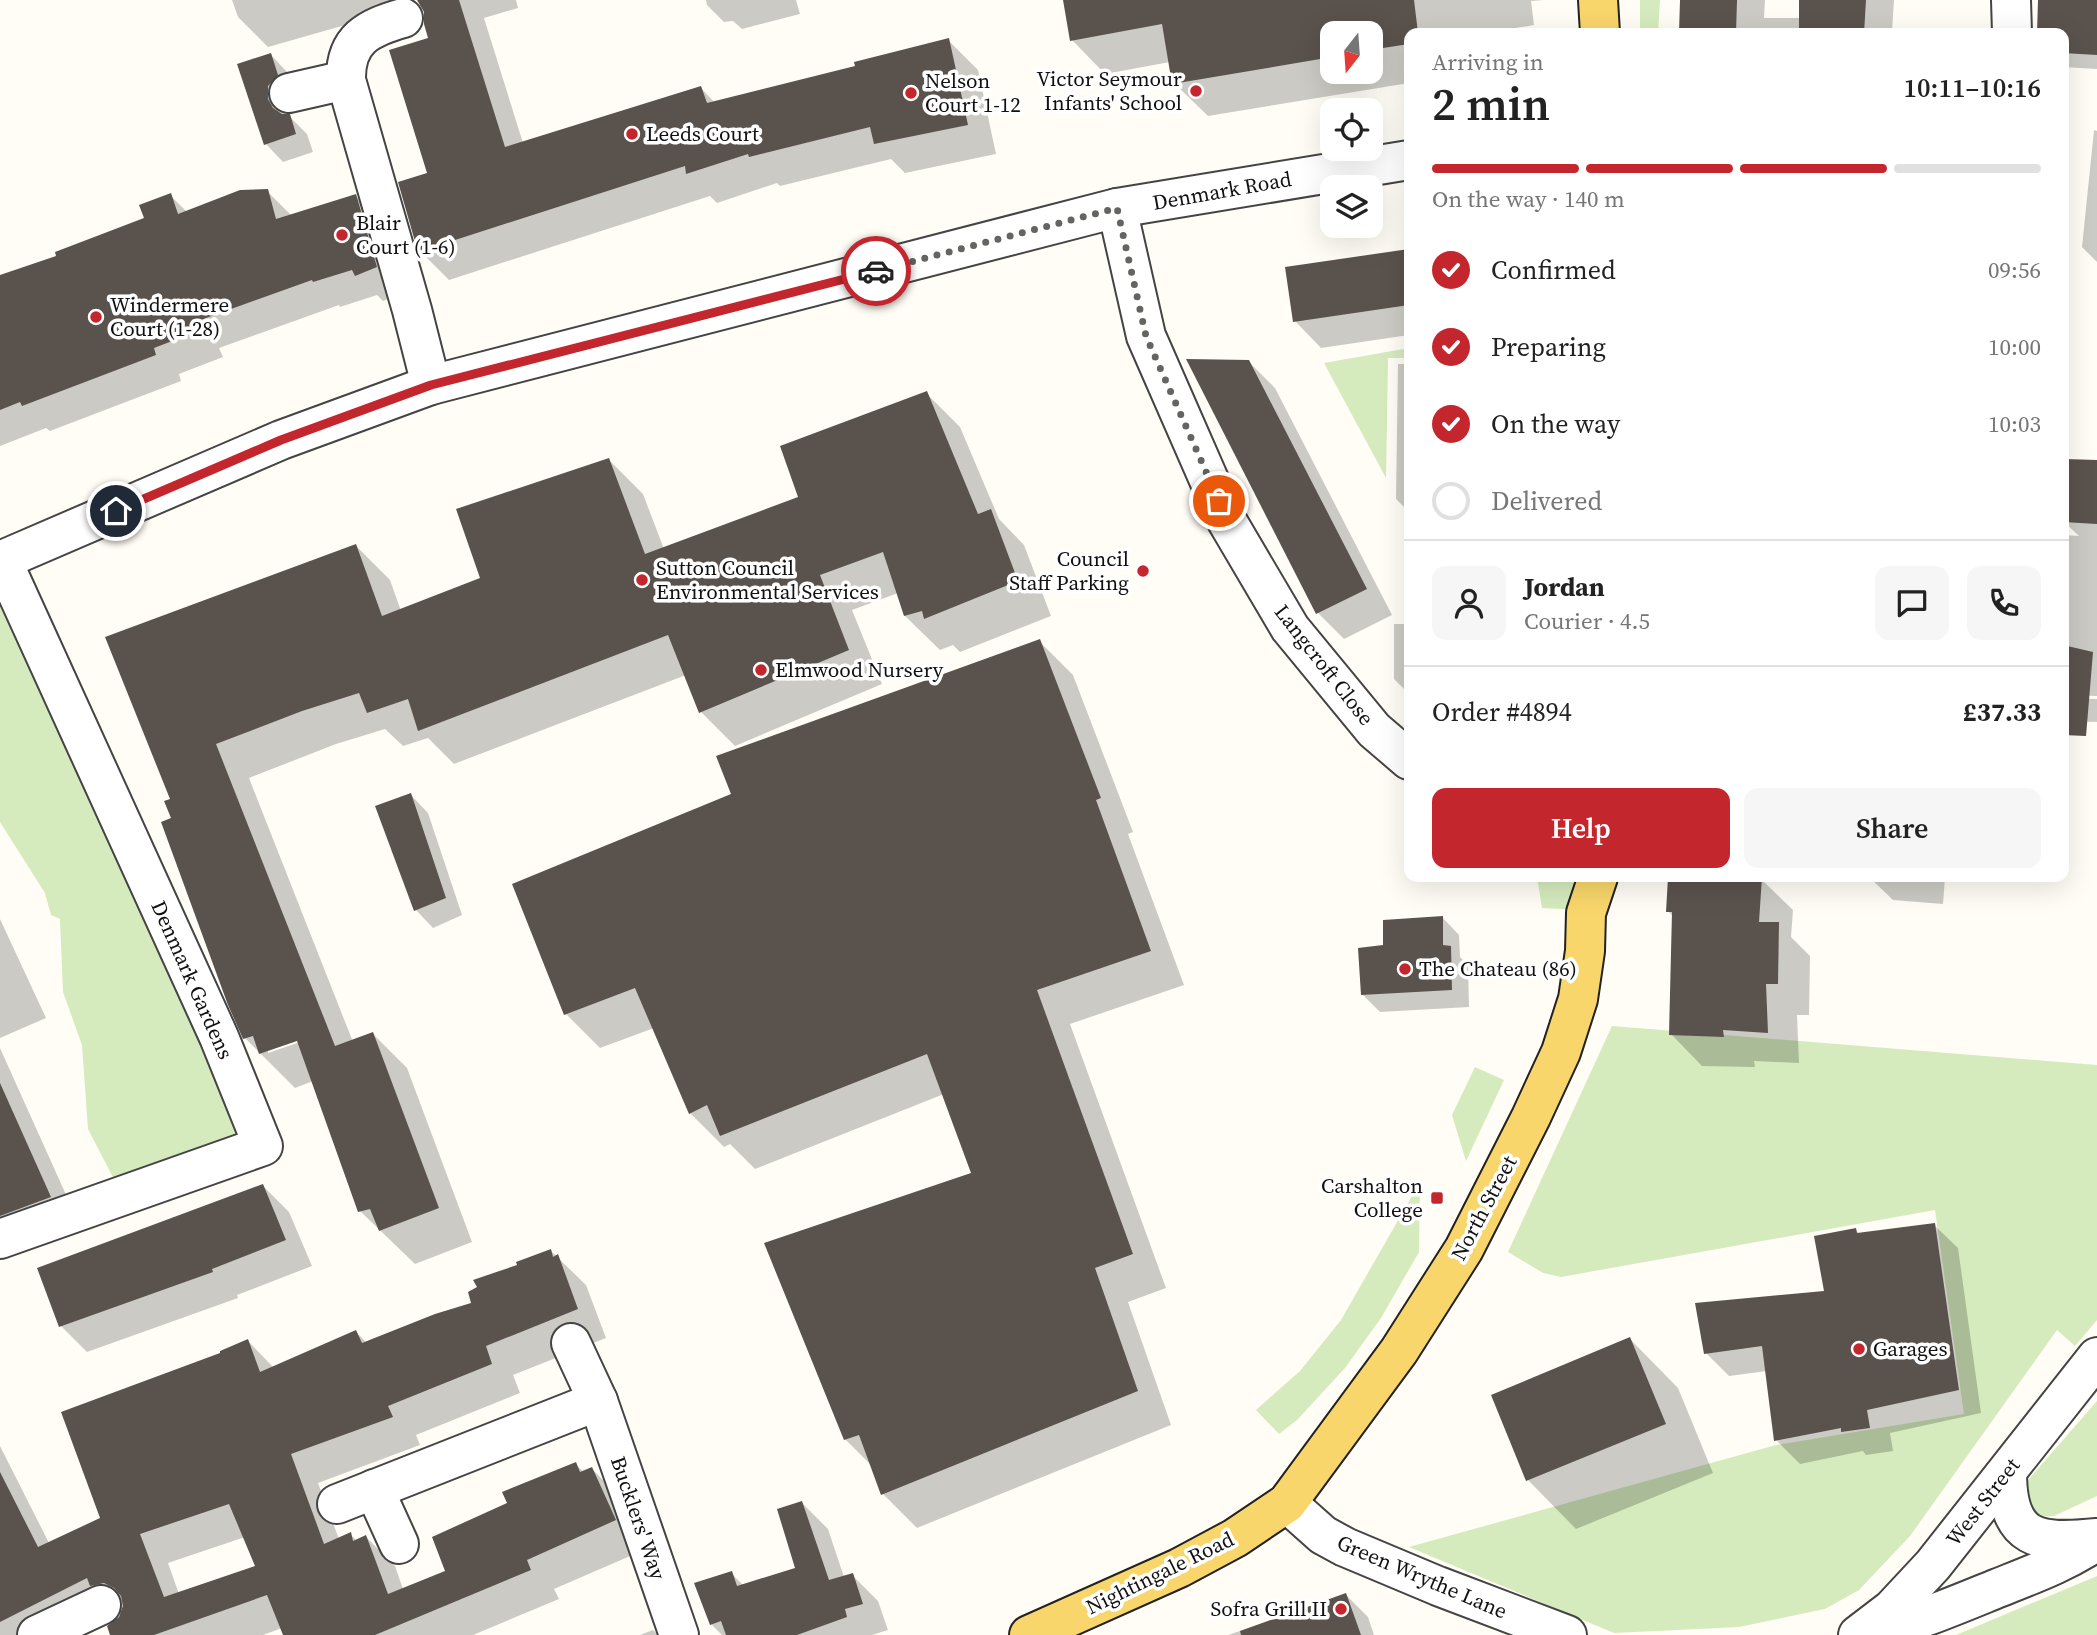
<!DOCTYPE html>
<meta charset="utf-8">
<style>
:root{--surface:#fff;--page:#f6f6f6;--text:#222;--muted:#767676;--line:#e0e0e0;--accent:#c4262e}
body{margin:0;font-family:"Source Serif 4",serif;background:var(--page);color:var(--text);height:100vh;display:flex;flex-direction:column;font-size:26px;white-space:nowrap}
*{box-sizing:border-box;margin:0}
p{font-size:23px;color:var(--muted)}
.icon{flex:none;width:38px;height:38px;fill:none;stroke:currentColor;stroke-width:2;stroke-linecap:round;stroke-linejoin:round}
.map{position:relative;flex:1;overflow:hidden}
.drawer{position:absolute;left:1404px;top:28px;width:665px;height:854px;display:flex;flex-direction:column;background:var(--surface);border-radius:14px;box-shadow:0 7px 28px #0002}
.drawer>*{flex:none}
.needle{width:46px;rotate:197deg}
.controls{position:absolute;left:1320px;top:21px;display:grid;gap:14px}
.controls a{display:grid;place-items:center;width:63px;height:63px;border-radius:14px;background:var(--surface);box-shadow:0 7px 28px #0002;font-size:35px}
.pin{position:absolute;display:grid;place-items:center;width:60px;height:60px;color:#fff;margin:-30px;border:4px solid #fff;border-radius:50%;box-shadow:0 2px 7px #0007}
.courier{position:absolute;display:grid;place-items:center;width:70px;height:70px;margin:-35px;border:5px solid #c4262e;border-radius:50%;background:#fff;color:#222;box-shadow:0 2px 9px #0007}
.head em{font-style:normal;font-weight:600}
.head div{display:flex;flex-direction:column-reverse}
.head{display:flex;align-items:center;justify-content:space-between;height:119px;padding:0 28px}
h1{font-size:46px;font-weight:600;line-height:52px}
.bar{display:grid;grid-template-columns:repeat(4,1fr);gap:10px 7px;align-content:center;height:84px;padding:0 28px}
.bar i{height:9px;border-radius:5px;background:var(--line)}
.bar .active{background:var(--accent)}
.bar p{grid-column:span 4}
.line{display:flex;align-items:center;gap:18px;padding:0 28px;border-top:2px solid var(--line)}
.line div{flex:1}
.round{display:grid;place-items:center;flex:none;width:74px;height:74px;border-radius:14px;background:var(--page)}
ol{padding:0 28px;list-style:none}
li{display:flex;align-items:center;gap:21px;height:77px}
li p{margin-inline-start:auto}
li .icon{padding:7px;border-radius:50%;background:var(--accent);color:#fff;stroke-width:4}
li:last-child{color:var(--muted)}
li i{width:38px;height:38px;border:4px solid var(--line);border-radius:50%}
.cta{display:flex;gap:14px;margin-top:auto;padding:14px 28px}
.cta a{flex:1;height:80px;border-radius:14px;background:var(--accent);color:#fff;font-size:28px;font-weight:600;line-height:80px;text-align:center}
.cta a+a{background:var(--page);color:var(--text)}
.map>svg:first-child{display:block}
.green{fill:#d5ebbd}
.shadow{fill:#0003;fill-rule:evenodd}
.building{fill:#5a524d;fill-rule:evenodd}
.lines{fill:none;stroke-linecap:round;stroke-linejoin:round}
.minor-casing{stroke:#444;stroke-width:42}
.major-casing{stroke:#222;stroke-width:42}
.minor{stroke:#fff;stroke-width:38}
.major{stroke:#f9d66b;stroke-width:38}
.done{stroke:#646461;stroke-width:7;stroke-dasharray:0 12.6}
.route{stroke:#c4262e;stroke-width:9}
.poi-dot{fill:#c4262e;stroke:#fff;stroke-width:2.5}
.labels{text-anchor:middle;stroke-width:7;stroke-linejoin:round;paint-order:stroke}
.poi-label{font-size:21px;fill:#111;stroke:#fff;text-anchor:start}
.street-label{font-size:21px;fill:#111;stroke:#fff}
</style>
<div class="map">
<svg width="2097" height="1635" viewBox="0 0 2097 1635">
<rect width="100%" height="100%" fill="#fffdf5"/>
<g class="green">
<path d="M 1640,0 L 1660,0 L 1658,33 L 1640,33 Z"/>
<path d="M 1409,348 L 1409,358 L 1388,358 L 1386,478 L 1324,363 Z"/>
<path d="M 0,575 L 251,1145 L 119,1189 L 88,1129 L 82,1045 L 63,992 L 60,919 L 51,915 L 45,893 L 0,822 Z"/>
<path d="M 1537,877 L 1597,877 L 1583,910 L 1542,908 Z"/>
<path d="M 1612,1026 L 2097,1065 L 2097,1320 L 2075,1346 L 2057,1330 L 1910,1536 L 1859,1590 L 1825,1609 L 1739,1627 L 1614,1633 L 1409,1547 L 1776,1445 L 1964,1414 L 1935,1210 L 1561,1277 L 1543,1273 L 1508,1252 Z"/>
<path d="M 1475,1067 L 1504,1080 L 1466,1161 L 1452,1115 Z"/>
<path d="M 1420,1182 L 1419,1252 L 1381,1318 L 1345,1368 L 1297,1420 L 1279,1434 L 1256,1410 L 1300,1371 L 1341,1320 Z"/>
<path d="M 2097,1401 L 2097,1496 L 2054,1516 L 2039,1517 C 2028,1508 2022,1492 2029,1479 Z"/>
<path d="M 2097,1576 L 2097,1635 L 1956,1635 Z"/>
</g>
<g class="shadow">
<path d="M 232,0 L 395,0 L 370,8 L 370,18 L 268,47 L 238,17 Z"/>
<path d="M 418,0 L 516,0 L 518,8 L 484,18 L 523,143 L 701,88 L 715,103 L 857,68 L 948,40 L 978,70 L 996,154 L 905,173 L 891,159 L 780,186 L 777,183 L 717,203 L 710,196 L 449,280 L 420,251 L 429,174 L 430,39 L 426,12 Z"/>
<path d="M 706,0 L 796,0 L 800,14 L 742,29 L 733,21 L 724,22 L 707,5 Z"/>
<path d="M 1065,0 L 1544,0 L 1531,1 L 1534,25 L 1486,33 L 1409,33 L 1409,83 L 1208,116 L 1174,83 L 1170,62 L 1105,74 L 1072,40 ZM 1332,33 L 1370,33 L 1370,72 L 1332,72 Z"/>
<path d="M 1682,0 L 1765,0 L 1764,18 L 1801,18 L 1801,0 L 1894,0 L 1892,32 L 1905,33 L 1681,33 Z"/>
<path d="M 2040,0 L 2097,0 L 2097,69 L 2063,67 L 2063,33 L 2038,33 Z"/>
<path d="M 271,55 L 288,73 L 295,93 L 285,104 L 285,116 L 289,116 L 307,134 L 313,152 L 283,162 L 266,144 L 239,65 Z"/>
<path d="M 2094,130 L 2097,131 L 2097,262 L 2082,247 Z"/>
<path d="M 267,191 L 292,216 L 356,196 L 381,222 L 402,293 L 383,301 L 377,295 L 340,307 L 339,305 L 219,348 L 223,357 L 179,374 L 181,381 L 50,431 L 46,428 L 0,446 L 0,277 L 59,257 L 146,219 L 170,195 L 187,212 Z"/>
<path d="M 1409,251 L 1409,335 L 1321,348 L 1295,321 Z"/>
<path d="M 1189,361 L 1249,362 L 1275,388 L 1392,615 L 1344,639 L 1318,613 Z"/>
<path d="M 1398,364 L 1409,364 L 1409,512 L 1396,499 Z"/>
<path d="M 926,393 L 960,427 L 999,519 L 1024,545 L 1051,616 L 960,652 L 953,645 L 940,650 L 905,616 L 898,593 L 852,610 L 882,684 L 735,746 L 701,712 L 686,675 L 454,764 L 428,738 L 403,746 L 385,729 L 336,744 L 249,778 L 353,1042 L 373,1034 L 407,1068 L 472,1242 L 415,1264 L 360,1211 L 313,1081 L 295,1088 L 245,1038 L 173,819 L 172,800 L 356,546 L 390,580 L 401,611 L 482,579 L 609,460 L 643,494 L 664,549 L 800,498 ZM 305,1037 L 306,1040 L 268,1053 L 268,1050 Z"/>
<path d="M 2097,461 L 2097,696 L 2063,695 L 2063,535 L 2079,536 L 2064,522 Z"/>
<path d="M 1394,624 L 1409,624 L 1409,694 L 1394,679 Z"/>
<path d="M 1039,641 L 1073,675 L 1133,832 L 1128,834 L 1184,985 L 1070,1024 L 1166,1288 L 1128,1302 L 1171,1425 L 917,1528 L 883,1494 L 873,1467 L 845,1439 L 973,1174 L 944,1094 L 755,1169 L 730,1144 L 724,1147 L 690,1113 L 654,1028 L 600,1048 L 566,1014 L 733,795 Z"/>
<path d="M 2063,698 L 2097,699 L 2097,722 L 2063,721 Z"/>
<path d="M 411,795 L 428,813 L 462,915 L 433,928 L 416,910 Z"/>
<path d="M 1670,877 L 1759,877 L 1793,910 L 1791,937 L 1810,956 L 1809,1015 L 1797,1015 L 1799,1063 L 1754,1061 L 1755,1067 L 1702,1066 L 1671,1034 L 1674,917 L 1668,911 Z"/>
<path d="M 1869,877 L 1945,877 L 1943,904 L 1893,900 Z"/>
<path d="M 1442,917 L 1459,935 L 1460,957 L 1468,965 L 1469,1007 L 1380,1012 L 1362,994 L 1385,947 Z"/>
<path d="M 0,919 L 46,1018 L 0,1038 Z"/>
<path d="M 0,1048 L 81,1228 L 19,1253 L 8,1241 L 0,1242 Z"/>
<path d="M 263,1186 L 289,1212 L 312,1266 L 237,1295 L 238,1298 L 87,1352 L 61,1326 Z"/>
<path d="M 1934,1225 L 1958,1248 L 1981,1413 L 1890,1433 L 1893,1451 L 1866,1455 L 1863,1451 L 1800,1464 L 1776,1440 L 1767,1371 L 1729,1376 L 1706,1353 L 1826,1293 L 1856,1230 L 1860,1235 Z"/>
<path d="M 551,1251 L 586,1285 L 606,1338 L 513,1375 L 520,1393 L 416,1435 L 420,1445 L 318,1483 L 339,1539 L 350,1534 L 357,1541 L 366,1537 L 395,1566 L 403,1589 L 448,1572 L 509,1504 L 575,1464 L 584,1472 L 592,1469 L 621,1498 L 644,1550 L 554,1589 L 559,1599 L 473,1635 L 285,1635 L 282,1628 L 263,1635 L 112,1635 L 122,1615 L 114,1607 L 60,1635 L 0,1635 L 0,1446 L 49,1543 L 103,1519 L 223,1354 L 248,1341 L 274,1368 L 356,1332 L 367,1343 L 474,1304 L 520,1266 ZM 245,1537 L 257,1567 L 179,1594 L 168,1563 Z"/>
<path d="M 1630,1339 L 1678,1388 L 1713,1473 L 1576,1529 L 1528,1480 L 1493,1396 Z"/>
<path d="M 802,1503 L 828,1529 L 844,1577 L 852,1575 L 878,1601 L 888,1630 L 872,1635 L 722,1635 L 711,1624 L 731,1573 L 744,1586 L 797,1569 Z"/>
<path d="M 1346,1595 L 1368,1617 L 1374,1635 L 1228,1635 Z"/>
<path d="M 653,1630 L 658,1635 L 640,1635 Z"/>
</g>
<g class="building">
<path d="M 417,0 L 459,0 L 505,147 L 701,86 L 707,103 L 855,66 L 854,62 L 949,38 L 968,125 L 874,144 L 870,127 L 749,157 L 748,154 L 686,174 L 685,166 L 418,252 L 398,182 L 427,173 L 389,50 L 428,38 L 424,24 L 424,12 Z"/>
<path d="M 1063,0 L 1414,0 L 1418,33 L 1409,33 L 1409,44 L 1370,50 L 1370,33 L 1332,33 L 1332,57 L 1172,84 L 1162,24 L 1070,41 Z"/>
<path d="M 1680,0 L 1737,0 L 1736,33 L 1679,33 Z"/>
<path d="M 1799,0 L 1866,0 L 1864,33 L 1799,33 Z"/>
<path d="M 2038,0 L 2097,0 L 2097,55 L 2063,53 L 2063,33 L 2037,33 Z"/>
<path d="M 271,53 L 278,75 L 268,86 L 268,99 L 273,108 L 282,114 L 290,114 L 296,134 L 264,145 L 237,64 Z"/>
<path d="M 268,189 L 276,219 L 356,194 L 377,267 L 355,276 L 352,270 L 313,282 L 312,280 L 195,322 L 198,331 L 154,348 L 156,355 L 22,406 L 20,402 L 0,410 L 0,275 L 56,256 L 55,252 L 144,218 L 139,205 L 171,193 L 178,214 L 240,190 Z"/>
<path d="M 1409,249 L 1409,305 L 1293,322 L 1285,267 Z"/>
<path d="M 1186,359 L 1249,360 L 1367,589 L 1316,614 Z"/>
<path d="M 927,391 L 978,514 L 991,509 L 1018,581 L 924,619 L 922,611 L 904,616 L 883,552 L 820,575 L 849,650 L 699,713 L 668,635 L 418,731 L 408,699 L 367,713 L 359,693 L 302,711 L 216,744 L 335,1046 L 373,1032 L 439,1208 L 379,1231 L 370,1209 L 358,1212 L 297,1041 L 259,1054 L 253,1036 L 243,1039 L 228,1005 L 161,822 L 171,818 L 164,801 L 170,799 L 105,637 L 356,544 L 382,616 L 480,578 L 456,509 L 609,458 L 645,554 L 798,497 L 780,446 Z"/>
<path d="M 2065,459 L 2097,460 L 2097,524 L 2063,522 Z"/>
<path d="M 1040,639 L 1101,798 L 1096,800 L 1151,951 L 1037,990 L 1133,1254 L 1095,1268 L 1138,1391 L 881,1495 L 859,1435 L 844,1440 L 764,1243 L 971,1173 L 927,1054 L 720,1136 L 707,1105 L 689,1114 L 635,988 L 564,1015 L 512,884 L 731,794 L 716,756 Z"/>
<path d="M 2063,645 L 2093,652 L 2086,736 L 2063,735 Z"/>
<path d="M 411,793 L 446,898 L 414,911 L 375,806 Z"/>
<path d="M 1668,877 L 1762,877 L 1759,922 L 1779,922 L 1778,984 L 1766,984 L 1768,1033 L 1723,1030 L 1724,1037 L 1669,1035 L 1672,912 L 1666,912 Z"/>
<path d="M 1443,916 L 1443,945 L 1451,946 L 1452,990 L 1361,995 L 1358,948 L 1383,945 L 1383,920 Z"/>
<path d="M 0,1083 L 51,1197 L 0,1216 Z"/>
<path d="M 263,1184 L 286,1240 L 212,1269 L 213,1272 L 59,1327 L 37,1268 Z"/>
<path d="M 1935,1223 L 1959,1390 L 1867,1410 L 1870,1428 L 1841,1432 L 1841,1428 L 1774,1441 L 1762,1346 L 1704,1354 L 1695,1303 L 1824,1291 L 1814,1236 L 1856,1228 L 1857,1233 Z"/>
<path d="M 551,1249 L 553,1257 L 558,1254 L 578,1309 L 486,1346 L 492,1364 L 388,1406 L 393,1417 L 291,1454 L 324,1544 L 351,1532 L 353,1541 L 366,1535 L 388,1594 L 445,1571 L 432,1537 L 507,1503 L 502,1492 L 576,1462 L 580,1472 L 592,1467 L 616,1520 L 527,1560 L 531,1570 L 375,1635 L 283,1635 L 267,1595 L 154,1635 L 110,1635 L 107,1626 L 119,1617 L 123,1606 L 121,1596 L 114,1588 L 104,1583 L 90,1586 L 87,1578 L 0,1622 L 0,1472 L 38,1547 L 100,1518 L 61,1412 L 220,1353 L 220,1351 L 248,1339 L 260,1372 L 356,1330 L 362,1343 L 435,1314 L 471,1303 L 468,1292 L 477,1287 L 473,1280 L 517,1265 L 516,1262 ZM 229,1504 L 255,1566 L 164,1597 L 140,1534 Z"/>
<path d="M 1630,1337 L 1666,1424 L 1526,1481 L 1491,1395 Z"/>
<path d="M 802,1501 L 829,1580 L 853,1573 L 863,1604 L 845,1609 L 847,1617 L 797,1635 L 726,1635 L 721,1621 L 710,1625 L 694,1583 L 732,1571 L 737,1586 L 795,1568 L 777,1509 Z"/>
<path d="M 1346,1593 L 1361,1635 L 1241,1635 L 1240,1631 Z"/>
</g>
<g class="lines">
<g class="minor-casing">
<g id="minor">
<path d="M 2011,0 L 2012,33"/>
<path d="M 403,18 C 368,28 345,39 346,80 L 412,310 L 431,385"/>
<path d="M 289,93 L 346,80"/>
<path d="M 1117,208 L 1146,336 L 1227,521 L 1290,628 L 1374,730 L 1409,760"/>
<path d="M 0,561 L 281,440 L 431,385 L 1117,208 L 1409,160"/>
<path d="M 0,1239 L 263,1146 L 219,1037 L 2,560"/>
<path d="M 571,1343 L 598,1401 L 679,1635"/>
<path d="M 2007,1472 C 2007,1541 2038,1544 2097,1538"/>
<path d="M 374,1489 L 399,1544"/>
<path d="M 1287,1503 L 1323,1535 L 1345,1547 L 1438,1586 L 1567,1635"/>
<path d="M 337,1504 L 598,1401"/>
<path d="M 1870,1634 C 1914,1623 1956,1605 1998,1588 C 2033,1574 2066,1562 2097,1541"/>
<path d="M 37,1635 L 101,1605"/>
<path d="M 1858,1635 L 1892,1609 L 1933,1565 L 2097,1357"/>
</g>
</g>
<g class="major-casing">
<g id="major">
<path d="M 1598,0 L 1600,33"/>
<path d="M 1029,1635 L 1179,1568 L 1235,1538 L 1287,1503 L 1399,1351 L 1464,1249 L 1531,1117 L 1561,1052 L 1578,999 L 1585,951 L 1586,913 L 1598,877"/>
</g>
</g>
<use href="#minor" class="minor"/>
<use href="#major" class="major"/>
</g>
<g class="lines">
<path class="done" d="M 876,271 L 1117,208 L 1146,336 L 1219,501"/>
<path class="route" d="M 116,511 L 281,440 L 431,385 L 876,271"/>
</g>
<g class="poi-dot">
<circle cx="1196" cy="91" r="7"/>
<circle cx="911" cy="93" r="7"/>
<circle cx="632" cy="134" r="7"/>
<circle cx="342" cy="235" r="7"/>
<circle cx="96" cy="317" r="7"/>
<circle cx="1143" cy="571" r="7"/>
<circle cx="642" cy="580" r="7"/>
<circle cx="761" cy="670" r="7"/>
<circle cx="1405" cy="969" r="7"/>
<rect x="1430" y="1191" width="14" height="14" rx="3.5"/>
<circle cx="1859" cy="1349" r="7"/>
<circle cx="1341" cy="1609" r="7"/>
</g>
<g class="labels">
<g class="poi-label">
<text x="1182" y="86" text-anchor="end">Victor Seymour<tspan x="1182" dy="24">Infants' School</tspan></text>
<text x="925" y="88">Nelson<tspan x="925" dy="24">Court 1-12</tspan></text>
<text x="646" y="141">Leeds Court</text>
<text x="356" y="230">Blair<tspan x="356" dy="24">Court (1-6)</tspan></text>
<text x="110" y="312">Windermere<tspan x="110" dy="24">Court (1-28)</tspan></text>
<text x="1129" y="566" text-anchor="end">Council<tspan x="1129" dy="24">Staff Parking</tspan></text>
<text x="656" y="575">Sutton Council<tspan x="656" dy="24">Environmental Services</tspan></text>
<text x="775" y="677">Elmwood Nursery</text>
<text x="1419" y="976">The Chateau (86)</text>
<text x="1423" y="1193" text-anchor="end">Carshalton<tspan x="1423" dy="24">College</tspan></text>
<text x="1873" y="1356">Garages</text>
<text x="1327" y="1616" text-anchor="end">Sofra Grill II</text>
</g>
<g class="street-label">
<text transform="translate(1222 191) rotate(-10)" y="7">Denmark Road</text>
<text transform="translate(1324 665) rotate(52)" y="7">Langcroft Close</text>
<text transform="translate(192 980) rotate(66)" y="7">Denmark Gardens</text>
<text transform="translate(1484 1208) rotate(-62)" y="7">North Street</text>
<text transform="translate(1983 1502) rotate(-52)" y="7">West Street</text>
<text transform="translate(638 1518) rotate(71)" y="7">Bucklers' Way</text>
<text transform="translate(1160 1573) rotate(-26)" y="7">Nightingale Road</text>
<text transform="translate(1422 1577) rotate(23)" y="7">Green Wrythe Lane</text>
</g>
</g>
</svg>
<div class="controls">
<a><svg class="needle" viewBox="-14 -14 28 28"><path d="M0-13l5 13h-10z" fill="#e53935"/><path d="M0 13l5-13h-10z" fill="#767676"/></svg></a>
<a><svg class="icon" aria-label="locate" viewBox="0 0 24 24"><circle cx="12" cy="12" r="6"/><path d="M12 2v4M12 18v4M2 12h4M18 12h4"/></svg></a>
<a><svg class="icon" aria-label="layers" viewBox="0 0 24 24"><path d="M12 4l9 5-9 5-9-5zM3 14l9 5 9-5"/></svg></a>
</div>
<div class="pin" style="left:1219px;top:501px;background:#ea580c"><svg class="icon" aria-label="bag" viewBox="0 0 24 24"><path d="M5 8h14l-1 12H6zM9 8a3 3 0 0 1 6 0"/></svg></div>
<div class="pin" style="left:116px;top:511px;background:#1f2937"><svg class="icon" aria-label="home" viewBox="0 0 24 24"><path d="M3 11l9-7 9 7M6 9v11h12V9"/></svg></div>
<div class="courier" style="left:876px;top:271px"><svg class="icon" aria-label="car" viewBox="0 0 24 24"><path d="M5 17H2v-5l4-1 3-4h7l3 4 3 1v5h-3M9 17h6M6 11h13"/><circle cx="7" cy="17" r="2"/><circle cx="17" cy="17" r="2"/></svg></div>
<section class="drawer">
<div class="head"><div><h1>2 min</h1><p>Arriving in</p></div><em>10:11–10:16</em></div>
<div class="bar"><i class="active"></i><i class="active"></i><i class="active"></i><i></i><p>On the way · 140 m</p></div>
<ol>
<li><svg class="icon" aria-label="check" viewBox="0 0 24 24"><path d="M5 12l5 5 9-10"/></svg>Confirmed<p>09:56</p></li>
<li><svg class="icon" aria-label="check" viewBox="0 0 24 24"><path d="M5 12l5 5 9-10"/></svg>Preparing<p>10:00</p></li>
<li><svg class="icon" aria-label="check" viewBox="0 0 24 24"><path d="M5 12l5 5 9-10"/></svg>On the way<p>10:03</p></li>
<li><i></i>Delivered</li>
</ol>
<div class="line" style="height:126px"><a class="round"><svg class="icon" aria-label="person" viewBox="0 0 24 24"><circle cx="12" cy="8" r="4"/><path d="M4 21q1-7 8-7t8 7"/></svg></a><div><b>Jordan</b><p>Courier · 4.5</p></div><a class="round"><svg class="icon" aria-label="chat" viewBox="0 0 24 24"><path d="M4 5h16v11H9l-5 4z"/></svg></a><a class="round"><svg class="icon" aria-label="phone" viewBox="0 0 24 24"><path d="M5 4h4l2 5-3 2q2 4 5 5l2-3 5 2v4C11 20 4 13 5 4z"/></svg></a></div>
<div class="line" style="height:91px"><div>Order #4894</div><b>£37.33</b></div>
<div class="cta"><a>Help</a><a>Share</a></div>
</section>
</div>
